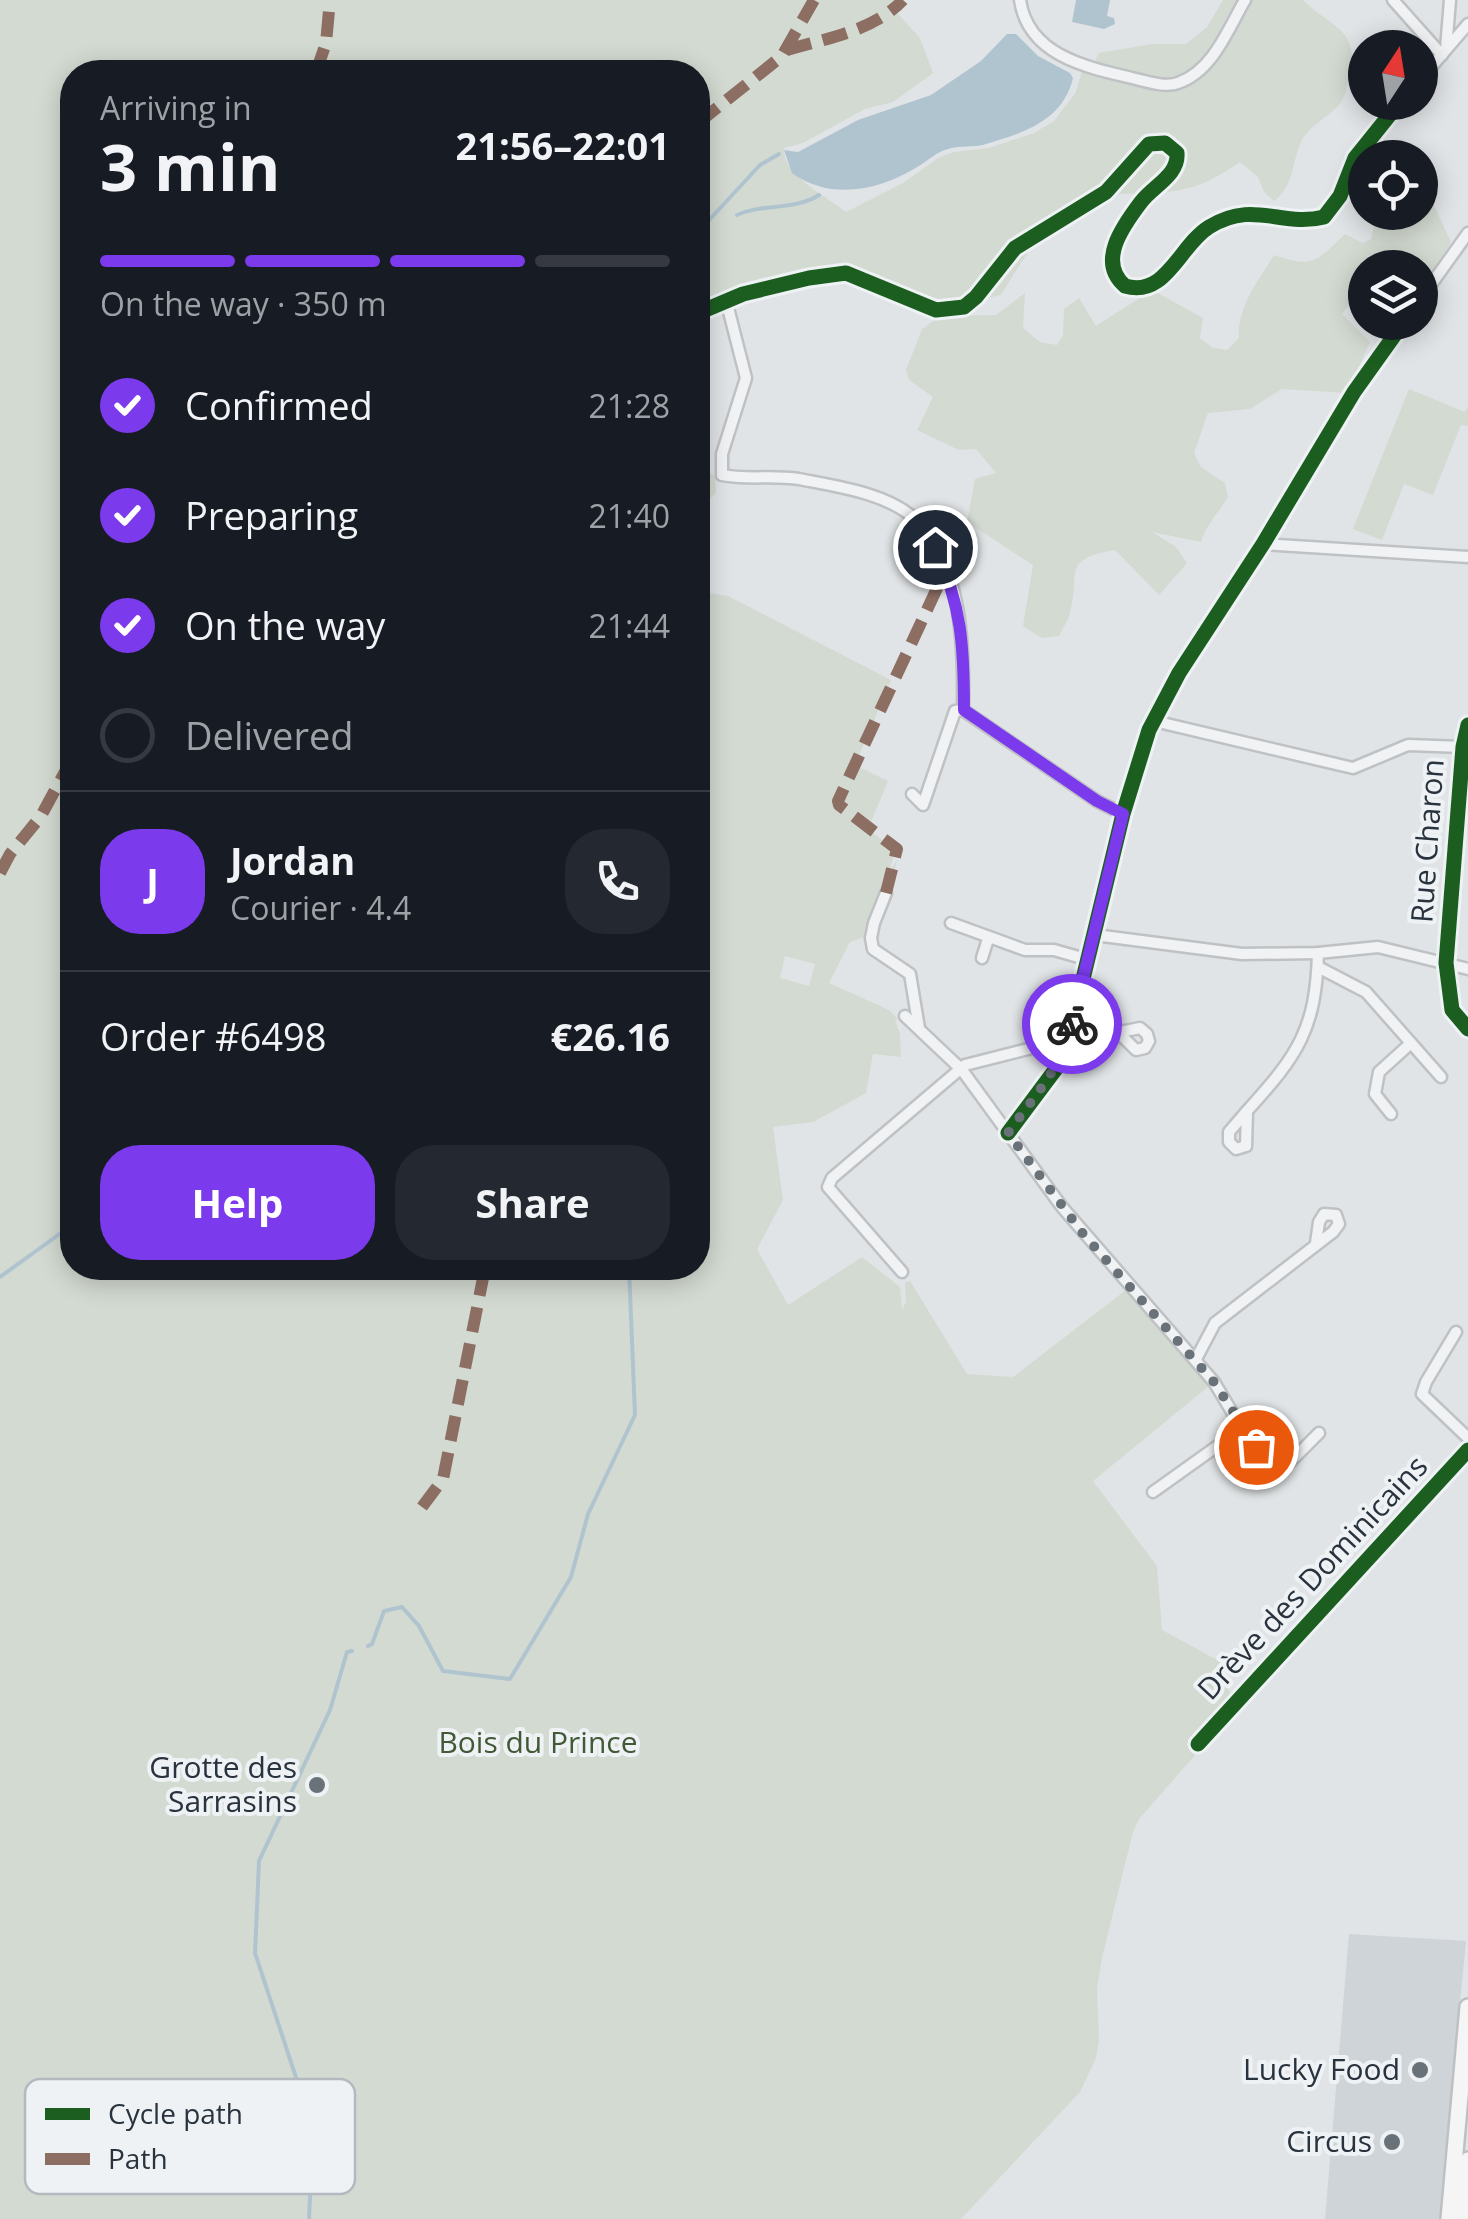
<!DOCTYPE html>
<meta charset="utf-8">
<style>
:root{--surface:#171b24;--page:#242831;--text:#f1f3f6;--muted:#9ea1a6;--line:#363941;--accent:#7c3aed}
body{margin:0;font-family:"Open Sans",sans-serif;background:var(--page);color:var(--text);height:100vh;display:flex;flex-direction:column;font-size:38px;white-space:nowrap}
*{box-sizing:border-box;margin:0}
p{font-size:32px;color:var(--muted)}
.icon{flex:none;width:55px;height:55px;fill:none;stroke:currentColor;stroke-width:2;stroke-linecap:round;stroke-linejoin:round}
.map{position:relative;flex:1;overflow:hidden}
.sheet{position:absolute;left:60px;top:60px;width:650px;height:1220px;display:flex;flex-direction:column;background:var(--surface);border-radius:40px;box-shadow:0 5px 25px #0003}
.sheet>*{flex:none}
.needle{width:65px;rotate:12deg}
.fabs{position:absolute;left:1348px;top:30px;display:grid;gap:20px}
.fabs a{display:grid;place-items:center;width:90px;height:90px;border-radius:50%;background:var(--surface);box-shadow:0 5px 25px #0003;font-size:50px}
.pin{position:absolute;display:grid;place-items:center;width:85px;height:85px;color:#fff;margin:-42px;border:5px solid #fff;border-radius:50%;box-shadow:0 2px 10px #0007}
.courier{position:absolute;display:grid;place-items:center;width:100px;height:100px;margin:-50px;border:8px solid #7c3aed;border-radius:50%;background:#fff;color:#222;box-shadow:0 2px 12px #0007}
.summary em{font-style:normal;font-weight:700}
.summary div{display:flex;flex-direction:column-reverse}
.summary{display:flex;align-items:center;justify-content:space-between;height:170px;padding:0 40px}
h1{font-size:65px;font-weight:700;line-height:75px}
.bar{display:grid;grid-template-columns:repeat(4,1fr);gap:15px 10px;align-content:center;height:120px;padding:0 40px}
.bar i{height:12px;border-radius:8px;background:var(--line)}
.bar .selected{background:var(--accent)}
.bar p{grid-column:span 4}
.line{display:flex;align-items:center;gap:25px;padding:0 40px;border-top:2px solid var(--line)}
.line div{flex:1}
.round{display:grid;place-items:center;flex:none;width:105px;height:105px;border-radius:40px;background:var(--page)}
ol{padding:0 40px;list-style:none}
li{display:flex;align-items:center;gap:30px;height:110px}
li p{margin-inline-start:auto}
li .icon{padding:10px;border-radius:50%;background:var(--accent);color:#fff;stroke-width:4}
li:last-child{color:var(--muted)}
li i{width:55px;height:55px;border:5px solid var(--line);border-radius:50%}
.button{display:flex;gap:20px;margin-top:auto;padding:20px 40px}
.button a{flex:1;height:115px;border-radius:40px;background:var(--accent);color:#fff;font-size:40px;font-weight:700;line-height:115px;text-align:center}
.button a+a{background:var(--page);color:var(--text)}
.map>svg:first-child{display:block}
.built{fill:#cfd4d9}
.green{fill:#d3dad1;fill-rule:evenodd}
.water{fill:#b0c4d0}
.lines{fill:none;stroke-linecap:round;stroke-linejoin:round}
.stream{stroke:#b0c4d0;stroke-width:4}
.minor-casing{stroke:#bfc2c4;stroke-width:15}
.primary-casing{stroke:#bec1c3;stroke-width:20}
.minor{stroke:#f0f2f3;stroke-width:10}
.primary{stroke:#f5f5f6;stroke-width:15}
.quiet{stroke:#8d6e63;stroke-width:12;stroke-dasharray:25 12;stroke-linecap:butt}
.cycleway-casing{stroke:#eef2f5;stroke-width:21}
.cycleway{stroke:#1b5e20;stroke-width:15}
.done{stroke:#697179;stroke-width:10;stroke-dasharray:0 18}
.route{stroke:#7c3aed;stroke-width:12}
.poi-dot{fill:#697179;stroke:#eef2f5;stroke-width:4}
.labels{text-anchor:middle;stroke-width:8;stroke-linejoin:round;paint-order:stroke}
.street-label{font-size:30px;fill:#29333e;stroke:#eef2f5}
.park-label{font-size:30px;fill:#425937;stroke:#eef2f5}
.poi-label{font-size:30px;fill:#29333e;stroke:#eef2f5;text-anchor:end}
.key{fill:#eef2f5;stroke:#b3b9be;stroke-width:2.5}
.key-label{font-size:28px;fill:#29333e}
</style>
<div class="map">
<svg width="1468" height="2219" viewBox="0 0 1468 2219">
<rect width="100%" height="100%" fill="#e1e4e6"/>
<path class="built" d="M 1349,1934 L 1466,1941 L 1439,2219 L 1325,2219 Z"/>
<g class="green">
<path d="M 0,0 L 894,0 L 890,5 L 920,38 L 933,73 L 893,102 L 865,109 L 803,143 L 784,148 C 783,176 825,195 846,212 L 903,183 L 938,158 L 954,152 L 989,148 L 1034,133 L 1054,121 L 1076,92 L 1083,68 L 1095,61 L 1099,53 L 1152,44 L 1186,44 L 1207,27 L 1223,0 L 1303,0 C 1331,28 1362,29 1349,78 C 1346,88 1345,99 1338,106 C 1328,117 1310,126 1303,138 C 1291,160 1296,184 1274,201 L 1264,192 L 1258,177 L 1240,162 C 1222,174 1205,185 1184,189 C 1152,197 1114,188 1083,203 C 1044,222 1023,259 1001,295 C 976,301 952,304 926,296 C 899,288 875,269 847,266 C 804,260 739,290 698,302 L 698,72 L 72,72 L 72,1268 L 698,1268 L 698,591 L 728,596 L 891,680 L 855,765 L 888,781 L 868,829 L 895,850 L 889,873 L 897,860 L 878,932 L 850,942 L 829,983 L 889,1010 L 898,1019 L 895,1020 L 900,1034 L 901,1057 L 873,1054 L 866,1093 L 813,1122 L 773,1127 L 783,1200 L 757,1249 L 788,1305 L 862,1257 L 900,1287 L 902,1310 L 906,1302 L 905,1283 L 910,1281 L 967,1374 L 1013,1377 L 1131,1286 L 1214,1382 L 1093,1481 L 1157,1566 L 1162,1630 L 1221,1662 L 1221,1677 L 1236,1702 L 1200,1735 L 1195,1755 L 1139,1819 L 1133,1832 L 1102,1958 L 1097,1988 L 1099,2040 L 1096,2058 L 1080,2092 L 961,2219 L 0,2219 ZM 785,956 L 815,964 L 809,986 L 780,978 Z"/>
<path d="M 1423,158 L 1422,180 L 1451,242 L 1430,276 L 1420,273 L 1420,268 L 1365,268 L 1365,289 L 1360,291 L 1342,314 L 1370,342 L 1347,393 L 1282,389 L 1250,409 L 1208,413 L 1194,453 L 1201,467 L 1225,483 L 1228,497 C 1218,514 1207,523 1201,542 L 1152,532 L 1176,547 L 1187,563 L 1159,595 L 1115,550 C 1060,559 1081,573 1070,613 C 1068,621 1062,629 1059,636 L 1042,638 L 1023,626 L 1033,565 L 967,522 L 975,479 L 996,473 L 976,449 L 959,450 L 917,430 L 933,397 L 909,380 L 906,370 L 922,329 L 940,316 L 996,315 L 1025,293 L 1023,328 L 1040,342 L 1057,345 L 1063,335 L 1064,309 L 1079,298 L 1096,326 L 1152,290 L 1203,318 L 1200,338 L 1213,348 L 1227,350 L 1239,338 C 1237,307 1258,281 1274,255 C 1313,269 1317,261 1345,234 L 1363,243 L 1371,239 L 1377,213 L 1420,212 L 1420,160 Z"/>
<path d="M 1409,389 L 1465,412 L 1468,406 L 1468,426 L 1461,425 L 1433,495 L 1404,484 L 1382,540 L 1353,529 Z"/>
<path d="M 703,469 L 715,476 L 716,493 L 698,509 L 698,473 Z"/>
</g>
<g class="water">
<path d="M 1076,0 L 1110,0 L 1107,16 L 1114,18 L 1115,24 L 1104,29 L 1072,22 Z"/>
<path d="M 1007,34 L 1016,34 L 1038,56 L 1070,73 L 1073,78 C 1063,121 1023,133 986,144 C 974,148 960,145 948,149 C 937,152 931,158 922,164 C 882,190 832,202 792,173 L 784,150 L 798,152 L 858,120 L 931,95 L 981,61 Z"/>
</g>
<g class="lines">
<g class="stream">
<path d="M 737,215 C 763,203 794,211 819,195"/>
<path d="M 698,232 L 760,165 L 779,154"/>
<path d="M 0,1277 L 72,1225"/>
<path d="M 368,1646 L 372,1644 L 384,1611 L 402,1607 L 419,1626 L 443,1671 L 510,1679 L 571,1577 L 588,1514 L 635,1415 L 629,1268"/>
<path d="M 309,2219 L 313,2129 L 255,1953 L 259,1861 L 330,1710 L 347,1652 L 352,1651"/>
</g>
<g class="minor-casing">
<g id="minor">
<path d="M 1020,0 C 1028,55 1085,67 1132,78 C 1145,81 1165,88 1178,83 C 1213,71 1228,29 1245,0"/>
<path d="M 1393,0 L 1442,55"/>
<path d="M 1446,49 L 1450,0"/>
<path d="M 1420,80 L 1468,24"/>
<path d="M 726,300 L 746,378 L 722,454 L 722,475 C 746,480 773,475 799,479 C 835,486 887,493 915,519 C 963,564 964,650 963,710 L 1097,801 L 1123,814"/>
<path d="M 1420,300 L 1468,233"/>
<path d="M 698,313 L 743,294 L 809,278 L 846,273 L 936,310 L 964,307 L 976,297 L 1015,248 L 1106,192 L 1149,144 L 1165,143 L 1177,153 C 1179,175 1153,186 1141,202 C 1122,227 1097,262 1125,286 C 1166,298 1179,246 1209,227 C 1254,199 1282,228 1324,217 L 1340,196 L 1355,158 L 1400,102"/>
<path d="M 1263,544 L 1468,557"/>
<path d="M 1154,721 L 1353,768 L 1408,745 L 1463,747"/>
<path d="M 1468,725 L 1463,747 L 1446,963 L 1452,1010 L 1468,1029"/>
<path d="M 912,794 L 923,805 L 955,711 L 963,710"/>
<path d="M 886,893 L 874,923 L 871,938 L 873,949 L 910,974 L 919,1028"/>
<path d="M 951,923 L 1025,950 L 1054,950 L 1089,960"/>
<path d="M 1095,935 L 1242,954 L 1318,953 L 1378,947 L 1468,969"/>
<path d="M 982,958 L 988,939"/>
<path d="M 1318,967 L 1366,992 L 1411,1043 L 1379,1072 L 1375,1094 L 1391,1114"/>
<path d="M 1079,994 L 1136,1050 L 1145,1048 L 1149,1041 L 1147,1034 L 1140,1028 L 1120,1032"/>
<path d="M 905,1016 L 962,1070 L 1062,1207 L 1214,1382 L 1268,1472 L 1291,1461 L 1319,1433"/>
<path d="M 1411,1043 L 1441,1077"/>
<path d="M 1247,1111 L 1229,1132 L 1229,1142 L 1236,1149 L 1246,1146 L 1247,1111 C 1298,1055 1316,1029 1318,953"/>
<path d="M 1008,1133 L 1058,1066 L 1066,1049 L 1123,814 L 1149,730 L 1179,673 L 1263,544 L 1354,392 L 1404,322"/>
<path d="M 902,1272 L 828,1187 L 832,1178 L 965,1065 L 1040,1046 L 1072,1025"/>
<path d="M 1456,1332 L 1426,1382 L 1422,1394 L 1468,1438"/>
<path d="M 1196,1359 L 1215,1323 L 1333,1232 L 1339,1224 L 1336,1215 L 1324,1214 L 1319,1222 L 1316,1243"/>
<path d="M 1153,1492 L 1244,1427"/>
<path d="M 1198,1744 L 1468,1450"/>
</g>
</g>
<g class="primary-casing">
<g id="primary">
<path d="M 1449,2219 L 1468,2007"/>
<path d="M 1463,2219 L 1468,2160"/>
</g>
</g>
<use href="#minor" class="minor"/>
<use href="#primary" class="primary"/>
<g class="quiet">
<path d="M 787,50 C 827,38 874,31 903,0"/>
<path d="M 316,72 L 326,43 L 330,0"/>
<path d="M 698,123 L 782,56 L 814,0"/>
<path d="M 0,873 L 10,854 L 41,816 L 72,759"/>
<path d="M 886,893 L 897,849 L 839,805 L 838,801 L 946,569"/>
<path d="M 422,1507 L 443,1479 L 485,1268"/>
</g>
<g class="cycleway-casing">
<g id="cycleway">
<path d="M 698,313 L 743,294 L 809,278 L 846,273 L 936,310 L 964,307 L 976,297 L 1015,248 L 1106,192 L 1149,144 L 1165,143 L 1177,153 C 1179,175 1153,186 1141,202 C 1122,227 1097,262 1125,286 C 1166,298 1179,246 1209,227 C 1254,199 1282,228 1324,217 L 1340,196 L 1355,158 L 1400,102"/>
<path d="M 1468,725 L 1463,747 L 1446,963 L 1452,1010 L 1468,1029"/>
<path d="M 1008,1133 L 1058,1066 L 1066,1049 L 1123,814 L 1149,730 L 1179,673 L 1263,544 L 1354,392 L 1404,322"/>
<path d="M 1198,1744 L 1468,1450"/>
</g>
</g>
<use href="#cycleway" class="cycleway"/>
</g>
<g class="lines">
<path class="done" d="M 1072,1024 C 1062,1067 1033,1098 1008,1133 L 1084,1235 L 1214,1382 L 1256,1447"/>
<path class="route" d="M 935,547 C 962,606 964,647 964,710 L 1097,801 L 1123,814 L 1072,1024"/>
</g>
<g class="poi-dot">
<circle cx="317" cy="1785" r="10"/>
<circle cx="1420" cy="2070" r="10"/>
<circle cx="1392" cy="2142" r="10"/>
</g>
<g class="labels">
<g class="street-label">
<text transform="translate(1428 841) rotate(-86)" y="10">Rue Charon</text>
<text transform="translate(1313 1578) rotate(-47)" y="10">Drève des Dominicains</text>
</g>
<g class="park-label">
<text x="538" y="1753">Bois du Prince</text>
</g>
<g class="poi-label">
<text x="297" y="1778">Grotte des<tspan x="297" dy="34">Sarrasins</tspan></text>
<text x="1400" y="2080">Lucky Food</text>
<text x="1372" y="2152">Circus</text>
</g>
</g>
<rect x="25" y="2079" width="330" height="115" rx="15" class="key"/>
<rect x="45" y="2108" width="45" height="12" fill="#1b5e20"/>
<rect x="45" y="2153" width="45" height="12" fill="#8d6e63"/>
<g class="key-label">
<text x="108" y="2124">Cycle path</text>
<text x="108" y="2169">Path</text>
</g>
</svg>
<div class="fabs">
<a><svg class="needle" viewBox="-14 -14 28 28"><path d="M0-13l5 13h-10z" fill="#e53935"/><path d="M0 13l5-13h-10z" fill="#9ea1a6"/></svg></a>
<a><svg class="icon" aria-label="locate" viewBox="0 0 24 24"><circle cx="12" cy="12" r="6"/><path d="M12 2v4M12 18v4M2 12h4M18 12h4"/></svg></a>
<a><svg class="icon" aria-label="layers" viewBox="0 0 24 24"><path d="M12 4l9 5-9 5-9-5zM3 14l9 5 9-5"/></svg></a>
</div>
<div class="pin" style="left:1256px;top:1447px;background:#ea580c"><svg class="icon" aria-label="bag" viewBox="0 0 24 24"><path d="M5 8h14l-1 12H6zM9 8a3 3 0 0 1 6 0"/></svg></div>
<div class="pin" style="left:935px;top:547px;background:#1f2937"><svg class="icon" aria-label="home" viewBox="0 0 24 24"><path d="M3 11l9-7 9 7M6 9v11h12V9"/></svg></div>
<div class="courier" style="left:1072px;top:1024px"><svg class="icon" aria-label="bike" viewBox="0 0 24 24"><circle cx="6" cy="16" r="4"/><circle cx="18" cy="16" r="4"/><path d="M6 16l4-8h5l3 8M10 8l3 8H6M13 5h3"/></svg></div>
<section class="sheet">
<div class="summary"><div><h1>3 min</h1><p>Arriving in</p></div><em>21:56–22:01</em></div>
<div class="bar"><i class="selected"></i><i class="selected"></i><i class="selected"></i><i></i><p>On the way · 350 m</p></div>
<ol>
<li><svg class="icon" aria-label="check" viewBox="0 0 24 24"><path d="M5 12l5 5 9-10"/></svg>Confirmed<p>21:28</p></li>
<li><svg class="icon" aria-label="check" viewBox="0 0 24 24"><path d="M5 12l5 5 9-10"/></svg>Preparing<p>21:40</p></li>
<li><svg class="icon" aria-label="check" viewBox="0 0 24 24"><path d="M5 12l5 5 9-10"/></svg>On the way<p>21:44</p></li>
<li><i></i>Delivered</li>
</ol>
<div class="line" style="height:180px"><b class="round" style="background:var(--accent);color:#fff">J</b><div><b>Jordan</b><p>Courier · 4.4</p></div><a class="round"><svg class="icon" aria-label="phone" viewBox="0 0 24 24"><path d="M5 4h4l2 5-3 2q2 4 5 5l2-3 5 2v4C11 20 4 13 5 4z"/></svg></a></div>
<div class="line" style="height:130px"><div>Order #6498</div><b>€26.16</b></div>
<div class="button"><a>Help</a><a>Share</a></div>
</section>
</div>
